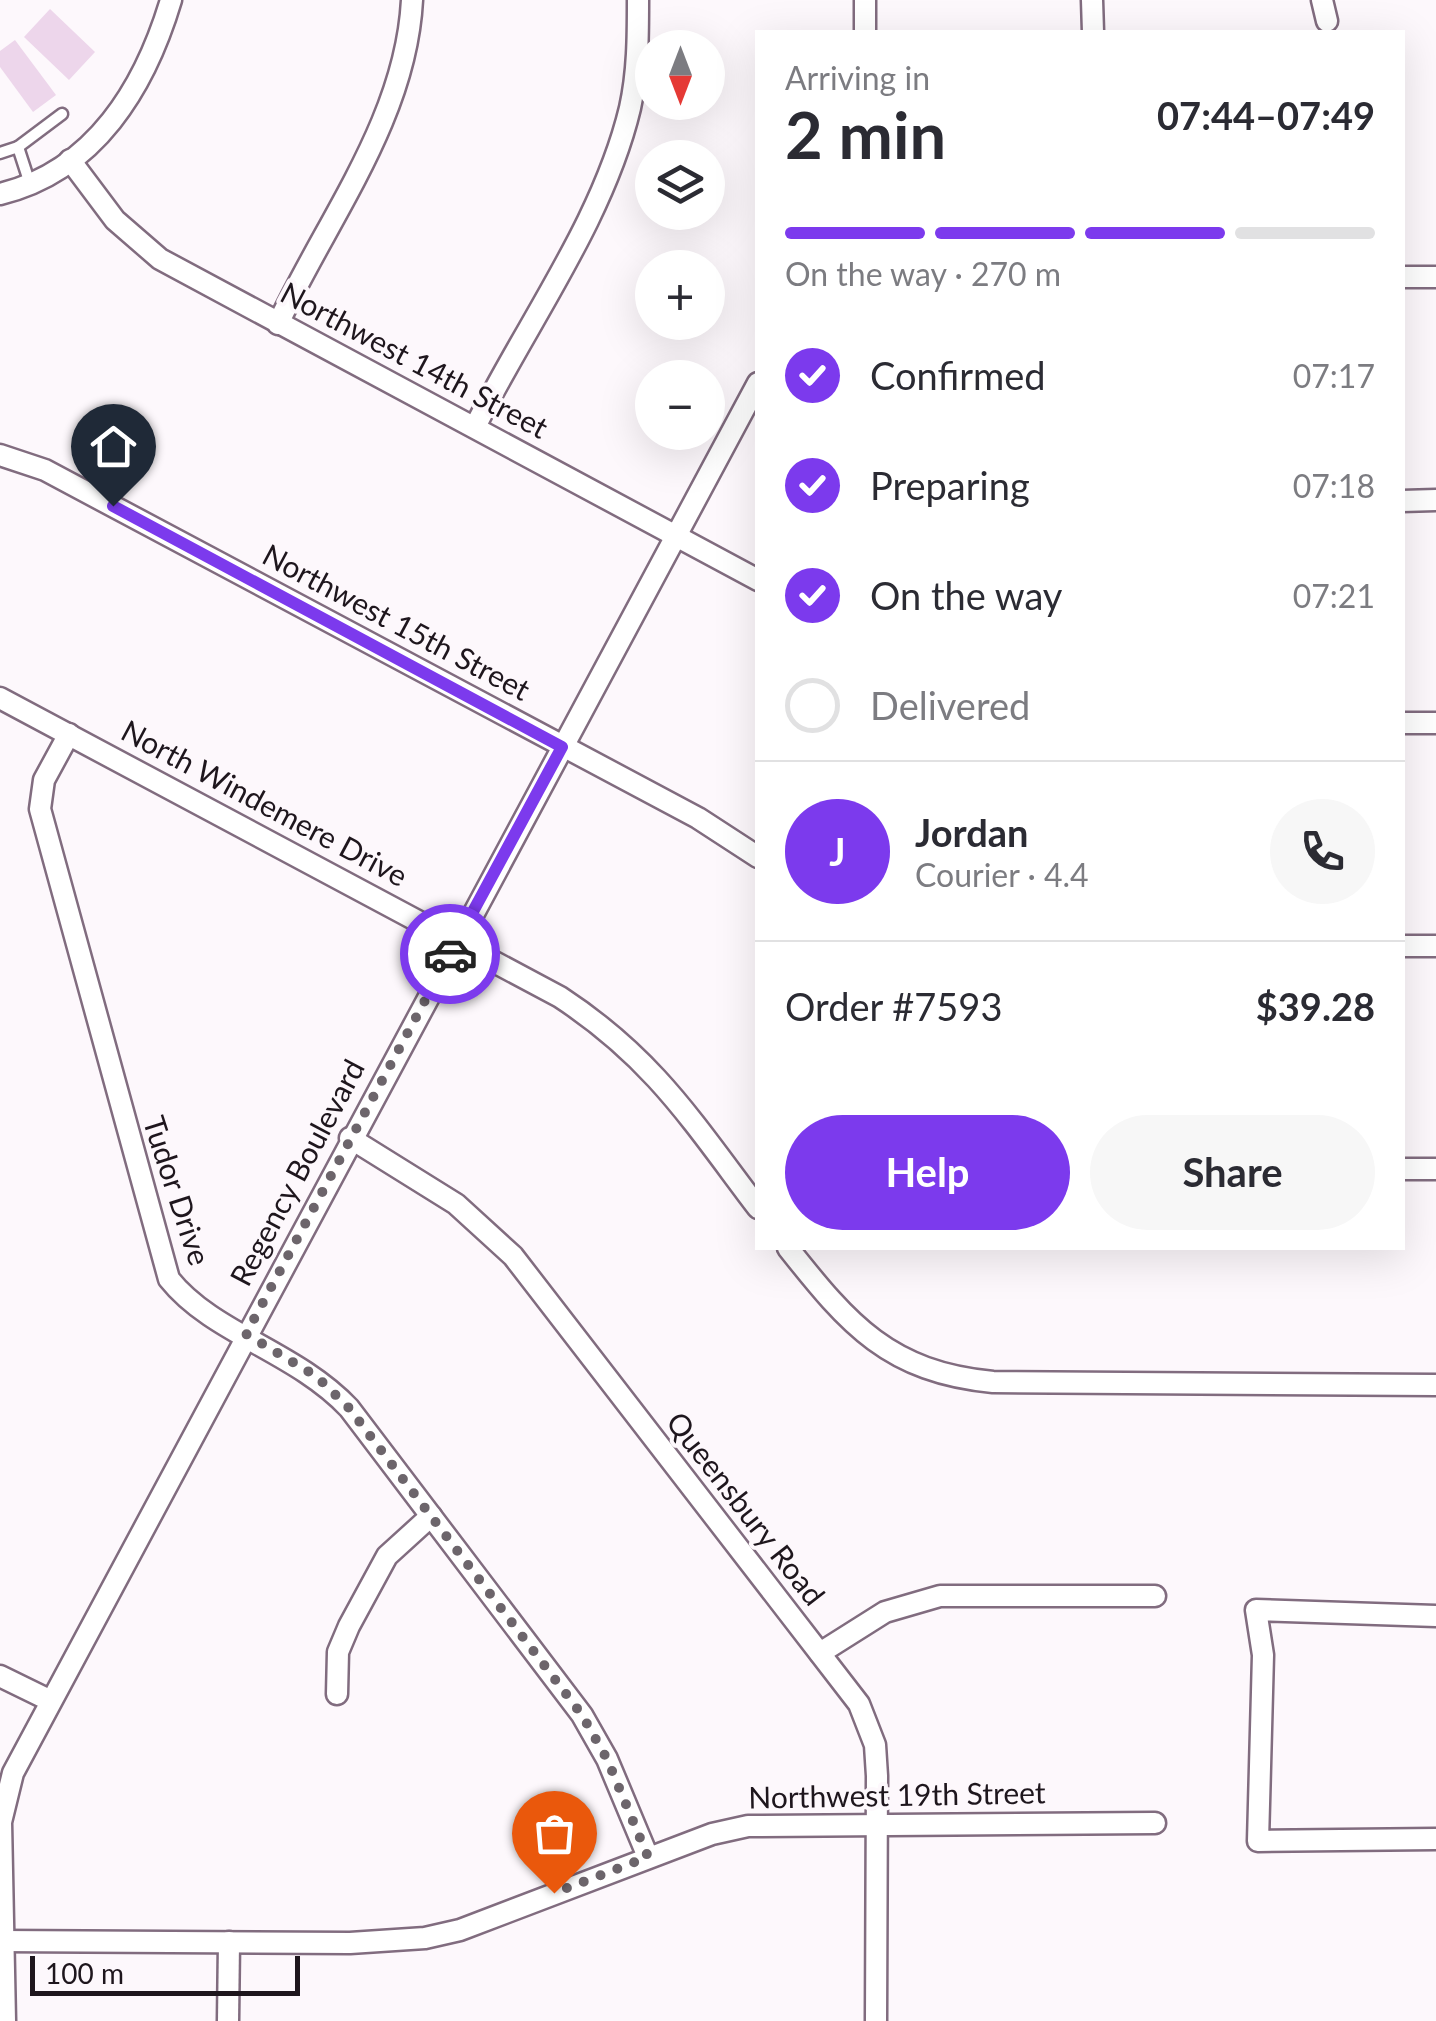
<!DOCTYPE html>
<meta charset="utf-8">
<style>
:root{--surface:#fff;--page:#f7f7f7;--text:#2b2b33;--muted:#7c7c81;--line:#e1e1e2;--accent:#7c3aed}
body{margin:0;font-family:Lato,sans-serif;background:var(--page);color:var(--text);height:100vh;display:flex;flex-direction:column;font-size:38px;white-space:nowrap}
*{box-sizing:border-box;margin:0}
p{font-size:32px;color:var(--muted)}
.icon{flex:none;width:55px;height:55px;fill:none;stroke:currentColor;stroke-width:2;stroke-linecap:round;stroke-linejoin:round}
.map{position:relative;flex:1;overflow:hidden}
.drawer{position:absolute;left:755px;top:30px;width:650px;height:1220px;display:flex;flex-direction:column;background:var(--surface);border-radius:0px;box-shadow:0 10px 40px #0002}
.drawer>*{flex:none}
.needle{width:65px;rotate:180deg}
.fabs{position:absolute;left:635px;top:30px;display:grid;gap:20px}
.fabs a{display:grid;place-items:center;width:90px;height:90px;border-radius:50%;background:var(--surface);box-shadow:0 10px 40px #0002;font-size:50px}
.scale{position:absolute;left:30px;bottom:25px;width:270px;box-sizing:border-box;padding-left:10px;border:5px solid #1e161d;border-top:0;font-size:28px;line-height:35px;white-space:nowrap;color:#1e161d;-webkit-text-stroke:8px #fdf8fc;paint-order:stroke}
.pin{position:absolute;display:grid;place-items:center;width:85px;height:85px;color:#fff;margin:-102px -42px;border-radius:50% 50% 50% 0;rotate:-45deg;box-shadow:0 0 10px #0007}
.pin .icon{rotate:45deg}
.courier{position:absolute;display:grid;place-items:center;width:100px;height:100px;margin:-50px;border:8px solid #7c3aed;border-radius:50%;background:#fff;color:#222;box-shadow:0 2px 12px #0007}
.summary em{font-style:normal;font-weight:700}
.summary div{display:flex;flex-direction:column-reverse}
.summary{display:flex;align-items:center;justify-content:space-between;height:170px;padding:0 30px}
h1{font-size:65px;font-weight:700;line-height:75px}
.bar{display:grid;grid-template-columns:repeat(4,1fr);gap:15px 10px;align-content:center;height:120px;padding:0 30px}
.bar i{height:12px;border-radius:8px;background:var(--line)}
.bar .selected{background:var(--accent)}
.bar p{grid-column:span 4}
.line{display:flex;align-items:center;gap:25px;padding:0 30px;border-top:2px solid var(--line)}
.line div{flex:1}
.round{display:grid;place-items:center;flex:none;width:105px;height:105px;border-radius:52px;background:var(--page)}
ol{padding:0 30px;list-style:none}
li{display:flex;align-items:center;gap:30px;height:110px}
li p{margin-inline-start:auto}
li .icon{padding:10px;border-radius:50%;background:var(--accent);color:#fff;stroke-width:4}
li:last-child{color:var(--muted)}
li i{width:55px;height:55px;border:5px solid var(--line);border-radius:50%}
.primary-button{display:flex;gap:20px;margin-top:auto;padding:20px 30px}
.primary-button a{flex:1;height:115px;border-radius:60px;background:var(--accent);color:#fff;font-size:40px;font-weight:700;line-height:115px;text-align:center}
.primary-button a+a{background:var(--page);color:var(--text)}
.map>svg:first-child{display:block}
.building{fill:#edd6eb}
.lines{fill:none;stroke-linecap:round;stroke-linejoin:round}
.lane-casing{stroke:#816c7f;stroke-width:15}
.street-casing{stroke:#816c7f;stroke-width:25}
.lane{stroke:#fff;stroke-width:10}
.street{stroke:#fff;stroke-width:20}
.done{stroke:#6c656b;stroke-width:10;stroke-dasharray:0 18}
.route{stroke:#7c3aed;stroke-width:12}
.labels{text-anchor:middle;stroke-width:8;stroke-linejoin:round;paint-order:stroke}
.street-label{font-size:30px;fill:#1e161d;stroke:#fdf8fc}
</style>
<div class="map">
<svg width="1436" height="2021" viewBox="0 0 1436 2021">
<rect width="100%" height="100%" fill="#fdf8fc"/>
<g class="building">
<path d="M 50,9 L 95,52 L 69,80 L 24,37 Z"/>
<path d="M 15,40 L 56,95 L 33,112 L 0,67 L 0,51 Z"/>
</g>
<g class="lines">
<g class="lane-casing">
<g id="lane">
<path d="M 18,147 L 62,114"/>
<path d="M 0,153 L 18,147 L 30,184"/>
</g>
</g>
<g class="street-casing">
<g id="street">
<path d="M 1092,0 L 1093,32"/>
<path d="M 1322,0 L 1327,21"/>
<path d="M 865,32 L 865,0"/>
<path d="M 70,160 L 115,220 L 160,259 L 758,580"/>
<path d="M 0,194 C 95,171 145,87 171,0"/>
<path d="M 1402,277 L 1436,277"/>
<path d="M 278,324 C 327,219 406,119 412,0"/>
<path d="M 475,427 C 526,324 603,221 630,108 C 638,72 638,36 638,0"/>
<path d="M 0,455 L 45,470 L 698,818 L 758,857"/>
<path d="M 1402,501 L 1436,500"/>
<path d="M 0,698 L 560,997 C 653,1058 692,1121 758,1208"/>
<path d="M 1402,723 L 1436,723"/>
<path d="M 69,734 L 44,780 L 40,809 L 169,1279 C 213,1334 295,1351 349,1408 L 582,1715 L 607,1759 L 648,1857"/>
<path d="M 1402,946 L 1436,946"/>
<path d="M 350,1138 L 456,1204 L 513,1256 L 859,1704 L 875,1745 L 877,1776 L 876,2021"/>
<path d="M 1402,1169 L 1436,1169"/>
<path d="M 788,1248 C 849,1325 889,1372 993,1382 L 1436,1385"/>
<path d="M 1436,1616 L 1256,1610 L 1263,1655 L 1258,1841 L 1436,1839"/>
<path d="M 820,1653 L 885,1612 L 940,1596 L 1155,1596"/>
<path d="M 0,1676 L 49,1700"/>
<path d="M 337,1694 L 338,1652 L 349,1626 L 387,1556 L 431,1516"/>
<path d="M 0,1941 L 350,1943 L 425,1938 L 460,1930 L 712,1834 L 748,1826 L 1155,1823"/>
<path d="M 5,2021 L 1,1822 L 13,1773 L 758,383"/>
<path d="M 228,2021 L 229,1942"/>
</g>
</g>
<use href="#lane" class="lane"/>
<use href="#street" class="street"/>
</g>
<g class="lines">
<path class="done" d="M 450,954 L 246,1334 L 316,1376 L 349,1408 L 582,1715 L 607,1759 L 648,1857 L 554,1893"/>
<path class="route" d="M 113,506 L 562,747 L 450,954"/>
</g>
<g class="labels">
<g class="street-label">
<text transform="translate(414 361) rotate(28)" y="10">Northwest 14th Street</text>
<text transform="translate(396 623) rotate(28)" y="10">Northwest 15th Street</text>
<text transform="translate(264 804) rotate(28)" y="10">North Windemere Drive</text>
<text transform="translate(298 1173) rotate(-62)" y="10">Regency Boulevard</text>
<text transform="translate(176 1191) rotate(72)" y="10">Tudor Drive</text>
<text transform="translate(745 1509) rotate(52)" y="10">Queensbury Road</text>
<text transform="translate(897 1796) rotate(-1)" y="10">Northwest 19th Street</text>
</g>
</g>
</svg>
<div class="fabs">
<a><svg class="needle" viewBox="-14 -14 28 28"><path d="M0-13l5 13h-10z" fill="#e53935"/><path d="M0 13l5-13h-10z" fill="#7c7c81"/></svg></a>
<a><svg class="icon" aria-label="layers" viewBox="0 0 24 24"><path d="M12 4l9 5-9 5-9-5zM3 14l9 5 9-5"/></svg></a>
<a>+</a>
<a>−</a>
</div>
<div class="scale">100 m</div>
<div class="pin" style="left:554px;top:1893px;background:#ea580c"><svg class="icon" aria-label="bag" viewBox="0 0 24 24"><path d="M5 8h14l-1 12H6zM9 8a3 3 0 0 1 6 0"/></svg></div>
<div class="pin" style="left:113px;top:506px;background:#1f2937"><svg class="icon" aria-label="home" viewBox="0 0 24 24"><path d="M3 11l9-7 9 7M6 9v11h12V9"/></svg></div>
<div class="courier" style="left:450px;top:954px"><svg class="icon" aria-label="car" viewBox="0 0 24 24"><path d="M5 17H2v-5l4-1 3-4h7l3 4 3 1v5h-3M9 17h6M6 11h13"/><circle cx="7" cy="17" r="2"/><circle cx="17" cy="17" r="2"/></svg></div>
<section class="drawer">
<div class="summary"><div><h1>2 min</h1><p>Arriving in</p></div><em>07:44–07:49</em></div>
<div class="bar"><i class="selected"></i><i class="selected"></i><i class="selected"></i><i></i><p>On the way · 270 m</p></div>
<ol>
<li><svg class="icon" aria-label="check" viewBox="0 0 24 24"><path d="M5 12l5 5 9-10"/></svg>Confirmed<p>07:17</p></li>
<li><svg class="icon" aria-label="check" viewBox="0 0 24 24"><path d="M5 12l5 5 9-10"/></svg>Preparing<p>07:18</p></li>
<li><svg class="icon" aria-label="check" viewBox="0 0 24 24"><path d="M5 12l5 5 9-10"/></svg>On the way<p>07:21</p></li>
<li><i></i>Delivered</li>
</ol>
<div class="line" style="height:180px"><b class="round" style="background:var(--accent);color:#fff">J</b><div><b>Jordan</b><p>Courier · 4.4</p></div><a class="round"><svg class="icon" aria-label="phone" viewBox="0 0 24 24"><path d="M5 4h4l2 5-3 2q2 4 5 5l2-3 5 2v4C11 20 4 13 5 4z"/></svg></a></div>
<div class="line" style="height:130px"><div>Order #7593</div><b>$39.28</b></div>
<div class="primary-button"><a>Help</a><a>Share</a></div>
</section>
</div>
